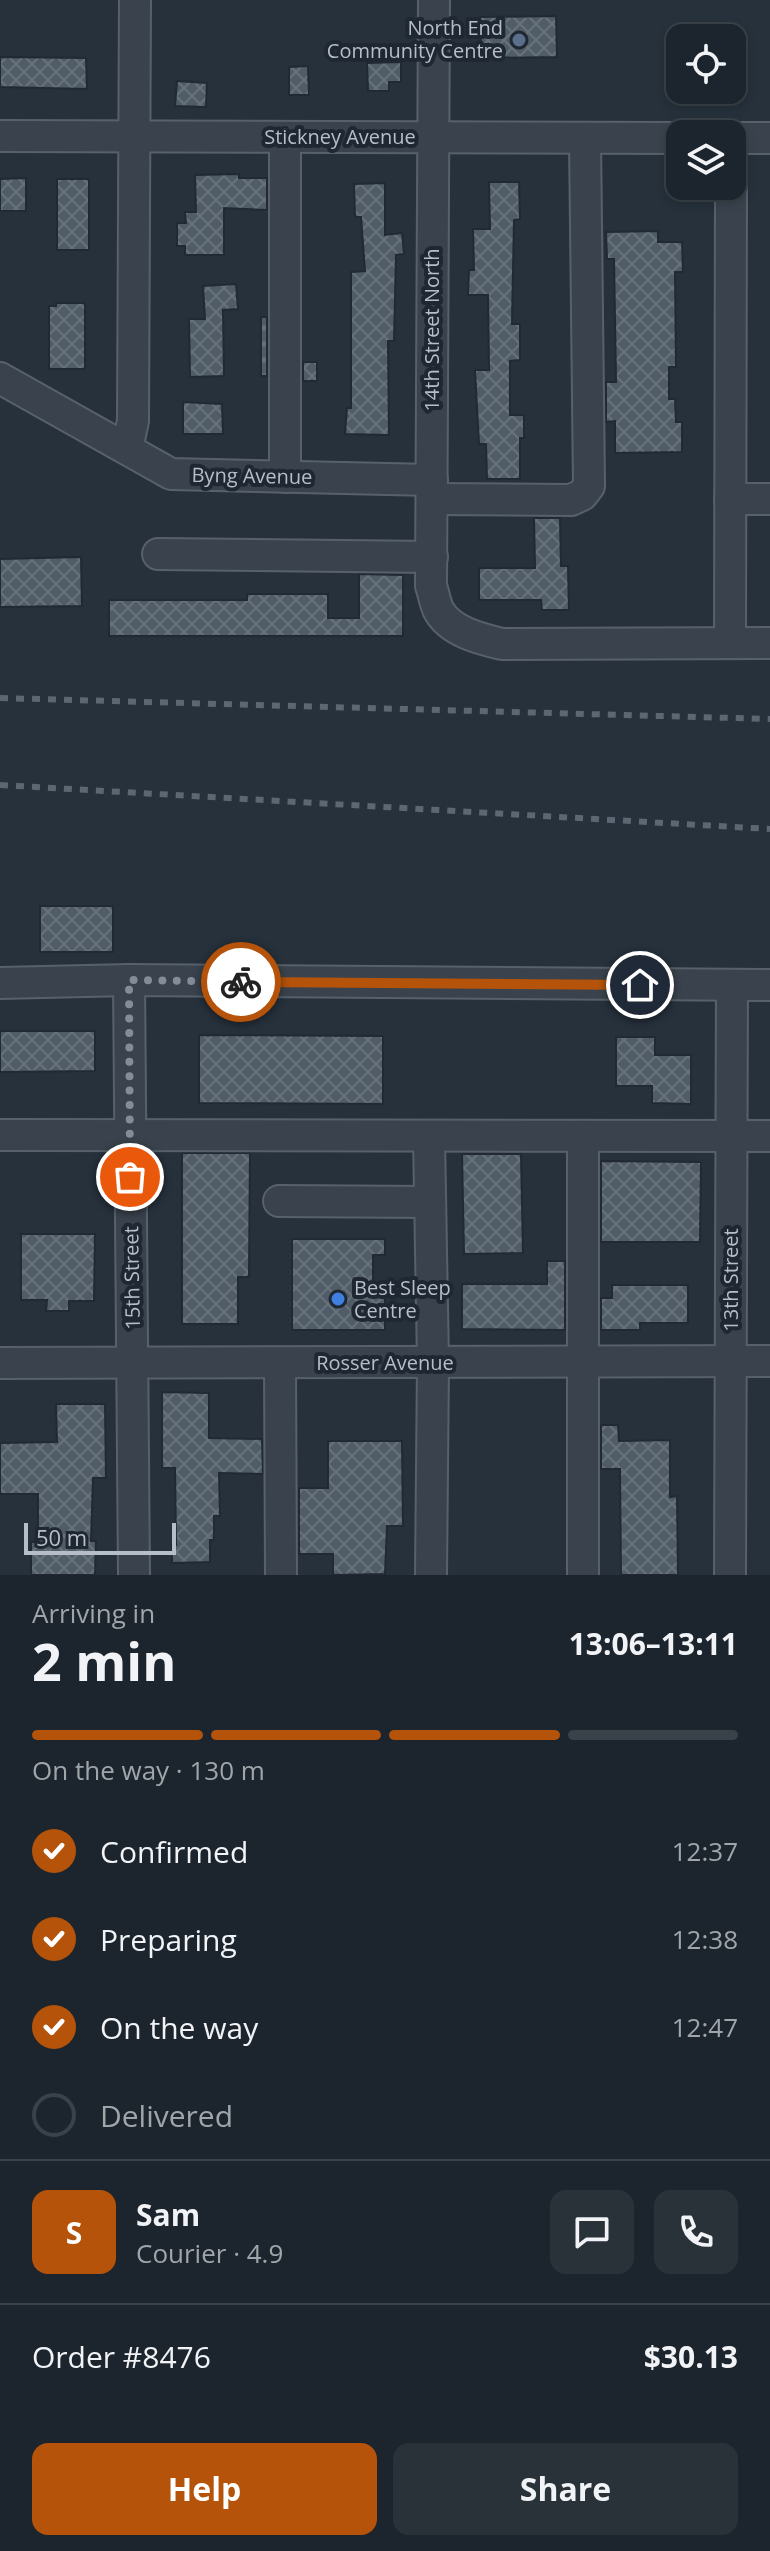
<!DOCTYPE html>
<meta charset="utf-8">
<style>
:root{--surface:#1c252d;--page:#293139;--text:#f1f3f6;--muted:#a0a5aa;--line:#3a4249;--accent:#b45309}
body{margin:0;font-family:"Open Sans",sans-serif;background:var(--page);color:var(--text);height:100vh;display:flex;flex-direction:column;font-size:30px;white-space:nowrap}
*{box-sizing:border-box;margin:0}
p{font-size:26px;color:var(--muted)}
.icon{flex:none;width:44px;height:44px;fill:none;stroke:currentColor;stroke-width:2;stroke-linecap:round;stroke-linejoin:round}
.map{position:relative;height:1575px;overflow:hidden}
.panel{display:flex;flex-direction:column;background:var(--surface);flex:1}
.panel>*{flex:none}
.controls{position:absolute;left:666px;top:24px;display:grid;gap:16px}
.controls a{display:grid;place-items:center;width:80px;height:80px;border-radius:16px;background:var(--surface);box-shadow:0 4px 12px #0003,0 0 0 2px var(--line);font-size:40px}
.scale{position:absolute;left:24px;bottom:20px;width:152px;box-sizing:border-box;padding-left:8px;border:4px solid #b6bec8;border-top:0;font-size:22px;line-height:28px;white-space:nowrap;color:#b6bec8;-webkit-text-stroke:6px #1f2832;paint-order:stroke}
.pin{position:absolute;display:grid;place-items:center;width:68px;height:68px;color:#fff;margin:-34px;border:4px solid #fff;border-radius:50%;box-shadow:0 2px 8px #0007}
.courier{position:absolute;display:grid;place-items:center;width:80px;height:80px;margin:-40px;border:6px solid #b45309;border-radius:50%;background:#fff;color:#222;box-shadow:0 2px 10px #0007}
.overview em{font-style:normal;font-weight:700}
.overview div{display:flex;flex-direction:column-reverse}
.overview{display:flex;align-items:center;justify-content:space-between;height:136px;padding:0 32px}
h1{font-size:52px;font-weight:700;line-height:60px}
.bar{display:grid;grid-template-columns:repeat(4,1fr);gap:12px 8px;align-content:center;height:96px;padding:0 32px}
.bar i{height:10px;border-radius:6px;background:var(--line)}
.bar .active{background:var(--accent)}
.bar p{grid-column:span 4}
.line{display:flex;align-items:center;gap:20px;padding:0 32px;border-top:2px solid var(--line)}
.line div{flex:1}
.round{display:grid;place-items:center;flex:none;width:84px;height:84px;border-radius:16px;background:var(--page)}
ol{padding:0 32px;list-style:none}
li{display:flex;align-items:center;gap:24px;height:88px}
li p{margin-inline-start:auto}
li .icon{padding:8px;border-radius:50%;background:var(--accent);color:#fff;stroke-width:4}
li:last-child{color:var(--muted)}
li i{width:44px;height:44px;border:4px solid var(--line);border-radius:50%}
.button{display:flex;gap:16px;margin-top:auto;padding:16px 32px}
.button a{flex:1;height:92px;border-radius:16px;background:var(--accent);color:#fff;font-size:32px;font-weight:700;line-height:92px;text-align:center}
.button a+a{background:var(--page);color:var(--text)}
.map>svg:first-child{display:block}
.building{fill:url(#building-cross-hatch);stroke:#212a34;stroke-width:2}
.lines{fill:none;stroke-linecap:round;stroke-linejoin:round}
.minor-casing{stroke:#58616b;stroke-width:34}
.minor{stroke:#3a434d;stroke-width:30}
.rail{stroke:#5c6773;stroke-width:6;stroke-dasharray:8 8;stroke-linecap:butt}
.done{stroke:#848d97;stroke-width:8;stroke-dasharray:0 14.4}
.route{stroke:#b45309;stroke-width:10}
.service-dot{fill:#5c6f8a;stroke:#1f2832;stroke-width:3}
.shop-dot{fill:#3f7fe0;stroke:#1f2832;stroke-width:3}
.labels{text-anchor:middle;stroke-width:8;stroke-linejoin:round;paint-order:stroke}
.poi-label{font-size:20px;fill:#b6bec8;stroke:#1f2832;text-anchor:end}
.street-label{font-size:20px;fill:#b6bec8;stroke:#1f2832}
</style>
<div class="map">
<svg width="770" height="1575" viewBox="0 0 770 1575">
<defs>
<pattern id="building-cross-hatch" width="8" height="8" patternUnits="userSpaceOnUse" patternTransform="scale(2)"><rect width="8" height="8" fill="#505c67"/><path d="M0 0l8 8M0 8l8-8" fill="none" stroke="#67727b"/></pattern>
</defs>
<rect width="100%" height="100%" fill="#26313c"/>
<g class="building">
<path d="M 556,16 L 557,57 L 481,58 L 480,17 Z"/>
<path d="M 0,57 L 86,58 L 87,89 L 0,87 Z"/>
<path d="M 401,62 L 401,82 L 389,82 L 389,91 L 368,91 L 367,63 Z"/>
<path d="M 308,66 L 309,95 L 289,95 L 289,67 Z"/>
<path d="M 177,81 L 207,83 L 206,107 L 175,106 Z"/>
<path d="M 239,174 L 239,178 L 267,178 L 267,210 L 224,208 L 224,255 L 185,255 L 185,246 L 177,246 L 177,223 L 186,223 L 185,212 L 196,212 L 195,175 Z"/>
<path d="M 26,178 L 26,211 L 0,211 L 0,179 Z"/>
<rect x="57" y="179" width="32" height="71"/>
<path d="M 489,182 L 519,182 L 520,219 L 514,220 L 512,324 L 520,324 L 520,360 L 510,361 L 510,415 L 524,415 L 524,438 L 520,438 L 520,479 L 487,479 L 486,444 L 479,444 L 475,370 L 489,370 L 488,295 L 468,295 L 469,270 L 474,270 L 473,229 L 490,229 Z"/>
<path d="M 385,183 L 385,235 L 402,233 L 404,254 L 396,255 L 394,341 L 388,341 L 389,435 L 345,434 L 347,408 L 351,408 L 351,272 L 365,271 L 361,217 L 355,217 L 354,184 Z"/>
<path d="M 658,231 L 658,242 L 682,242 L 683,272 L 675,272 L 676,367 L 669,367 L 669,399 L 675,399 L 676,422 L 682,422 L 682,452 L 615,453 L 615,421 L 606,422 L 606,382 L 616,382 L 614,259 L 607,259 L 606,232 Z"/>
<path d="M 236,284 L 238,309 L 223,310 L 224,376 L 190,377 L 189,319 L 205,319 L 203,286 Z"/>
<path d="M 56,303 L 85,303 L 85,369 L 49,369 L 49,306 L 56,306 Z"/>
<rect x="261" y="317" width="6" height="59"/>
<rect x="303" y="362" width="14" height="19"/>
<path d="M 183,402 L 222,404 L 223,434 L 183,434 Z"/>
<path d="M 534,518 L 560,518 L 561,566 L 568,566 L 569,610 L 542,610 L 541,600 L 479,600 L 479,568 L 535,568 Z"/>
<path d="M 81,557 L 82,606 L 0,607 L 0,559 Z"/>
<path d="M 359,574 L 403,575 L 403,636 L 109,636 L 109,600 L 247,600 L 247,594 L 328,594 L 328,618 L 359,618 Z"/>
<rect x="40" y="906" width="73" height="46"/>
<path d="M 0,1031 L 95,1031 L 95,1071 L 0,1072 Z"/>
<path d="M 199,1035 L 383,1036 L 383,1104 L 199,1103 Z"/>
<path d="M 616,1037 L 655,1037 L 655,1055 L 691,1055 L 691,1104 L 652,1103 L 652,1086 L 616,1086 Z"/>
<path d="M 182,1153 L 250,1153 L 249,1277 L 238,1277 L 238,1324 L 182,1324 Z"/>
<path d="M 462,1154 L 521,1154 L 523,1253 L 464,1254 Z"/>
<path d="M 601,1161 L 701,1162 L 700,1242 L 601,1242 Z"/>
<path d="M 21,1234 L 95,1234 L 94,1301 L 69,1301 L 69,1311 L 46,1311 L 47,1300 L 21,1300 Z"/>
<path d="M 292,1239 L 385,1239 L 385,1255 L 373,1255 L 373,1283 L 385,1283 L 385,1330 L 292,1330 Z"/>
<path d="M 547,1261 L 565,1261 L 565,1330 L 462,1329 L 462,1284 L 547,1284 Z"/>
<path d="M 612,1285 L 688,1285 L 688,1323 L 640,1323 L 640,1330 L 601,1330 L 601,1298 L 612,1298 Z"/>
<path d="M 162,1392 L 209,1393 L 209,1438 L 262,1439 L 263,1474 L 219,1473 L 220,1516 L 214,1516 L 214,1540 L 210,1540 L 210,1562 L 172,1563 L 172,1545 L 176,1545 L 175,1468 L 162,1468 Z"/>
<path d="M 56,1404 L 105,1404 L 106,1478 L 93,1478 L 91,1541 L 96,1541 L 95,1575 L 31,1575 L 31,1542 L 38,1542 L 38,1494 L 0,1494 L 0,1443 L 57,1442 Z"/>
<path d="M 601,1425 L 618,1425 L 619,1441 L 670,1440 L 670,1497 L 677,1496 L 678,1575 L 621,1575 L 620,1469 L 601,1469 Z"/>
<path d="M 328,1441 L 402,1441 L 403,1526 L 387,1526 L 385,1574 L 333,1575 L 333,1554 L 299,1554 L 299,1488 L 328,1488 Z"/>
</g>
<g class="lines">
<g class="minor-casing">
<g id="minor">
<path d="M 434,0 L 431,586 C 434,594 435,604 439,611 C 451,632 481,639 502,644 L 770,643"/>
<path d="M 0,136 L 680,138"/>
<path d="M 285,138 L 285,477"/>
<path d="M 732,138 L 770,138"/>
<path d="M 0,378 L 171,474 L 432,480"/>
<path d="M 127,449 L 133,421 L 135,0"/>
<path d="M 432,499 L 571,500 L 582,495 L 589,486 L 585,139"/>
<path d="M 730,499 L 770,499"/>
<path d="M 158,554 L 432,557"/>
<path d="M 730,643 L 731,186"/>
<path d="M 129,980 L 134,1575"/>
<path d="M 0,983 L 129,980 L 770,985"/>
<path d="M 0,1135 L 770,1136"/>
<path d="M 429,1136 L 433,1363 L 431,1575"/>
<path d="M 583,1136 L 583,1575"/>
<path d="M 279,1201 L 429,1202"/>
<path d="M 0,1363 L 770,1361"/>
<path d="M 280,1363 L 281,1575"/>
<path d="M 730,1575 L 732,985"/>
</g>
</g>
<use href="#minor" class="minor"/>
<g class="rail">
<path d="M 0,698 L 770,719"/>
<path d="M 0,785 L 770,829"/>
</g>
</g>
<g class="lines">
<path class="done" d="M 130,1177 L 129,980 L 241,982"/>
<path class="route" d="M 241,982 L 640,985"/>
</g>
<circle class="service-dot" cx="519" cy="40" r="8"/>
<circle class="shop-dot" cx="338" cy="1299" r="8"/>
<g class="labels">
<g class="poi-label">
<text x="503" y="35">North End<tspan x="503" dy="23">Community Centre</tspan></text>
<text x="354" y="1295" text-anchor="start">Best Sleep<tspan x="354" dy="23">Centre</tspan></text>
</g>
<g class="street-label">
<text x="340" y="144">Stickney Avenue</text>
<text transform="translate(432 330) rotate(-90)" y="7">14th Street North</text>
<text transform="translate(252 476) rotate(1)" y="7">Byng Avenue</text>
<text transform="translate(132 1278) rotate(-91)" y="7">15th Street</text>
<text transform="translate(731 1280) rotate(-90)" y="7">13th Street</text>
<text x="385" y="1370">Rosser Avenue</text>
</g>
</g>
</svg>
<div class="controls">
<a><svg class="icon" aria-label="locate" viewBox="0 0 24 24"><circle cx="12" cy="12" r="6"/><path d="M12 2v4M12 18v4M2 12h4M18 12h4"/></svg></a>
<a><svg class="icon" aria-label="layers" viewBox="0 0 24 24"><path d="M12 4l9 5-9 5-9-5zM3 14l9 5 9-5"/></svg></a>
</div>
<div class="scale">50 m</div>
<div class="pin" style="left:130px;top:1177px;background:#ea580c"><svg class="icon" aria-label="bag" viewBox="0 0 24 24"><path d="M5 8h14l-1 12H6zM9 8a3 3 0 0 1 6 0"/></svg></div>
<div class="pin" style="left:640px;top:985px;background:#1f2937"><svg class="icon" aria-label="home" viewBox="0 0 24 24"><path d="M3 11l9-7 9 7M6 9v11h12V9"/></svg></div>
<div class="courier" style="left:241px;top:982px"><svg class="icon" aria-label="bike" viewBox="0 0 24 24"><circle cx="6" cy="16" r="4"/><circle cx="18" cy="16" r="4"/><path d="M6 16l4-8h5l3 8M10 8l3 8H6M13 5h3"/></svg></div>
</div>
<section class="panel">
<div class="overview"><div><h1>2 min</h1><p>Arriving in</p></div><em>13:06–13:11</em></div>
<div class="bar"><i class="active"></i><i class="active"></i><i class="active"></i><i></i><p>On the way · 130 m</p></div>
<ol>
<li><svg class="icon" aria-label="check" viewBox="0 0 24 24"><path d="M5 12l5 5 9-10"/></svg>Confirmed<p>12:37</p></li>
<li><svg class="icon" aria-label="check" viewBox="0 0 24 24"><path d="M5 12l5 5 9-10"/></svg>Preparing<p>12:38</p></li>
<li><svg class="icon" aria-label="check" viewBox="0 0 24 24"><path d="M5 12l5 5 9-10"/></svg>On the way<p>12:47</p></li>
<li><i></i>Delivered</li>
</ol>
<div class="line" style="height:144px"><b class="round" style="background:var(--accent);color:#fff">S</b><div><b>Sam</b><p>Courier · 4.9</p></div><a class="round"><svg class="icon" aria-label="chat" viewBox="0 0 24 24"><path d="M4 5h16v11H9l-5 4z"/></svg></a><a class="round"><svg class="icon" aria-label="phone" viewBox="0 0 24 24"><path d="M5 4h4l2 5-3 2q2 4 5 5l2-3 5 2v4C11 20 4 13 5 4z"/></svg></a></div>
<div class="line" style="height:104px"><div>Order #8476</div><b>$30.13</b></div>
<div class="button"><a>Help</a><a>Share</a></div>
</section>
